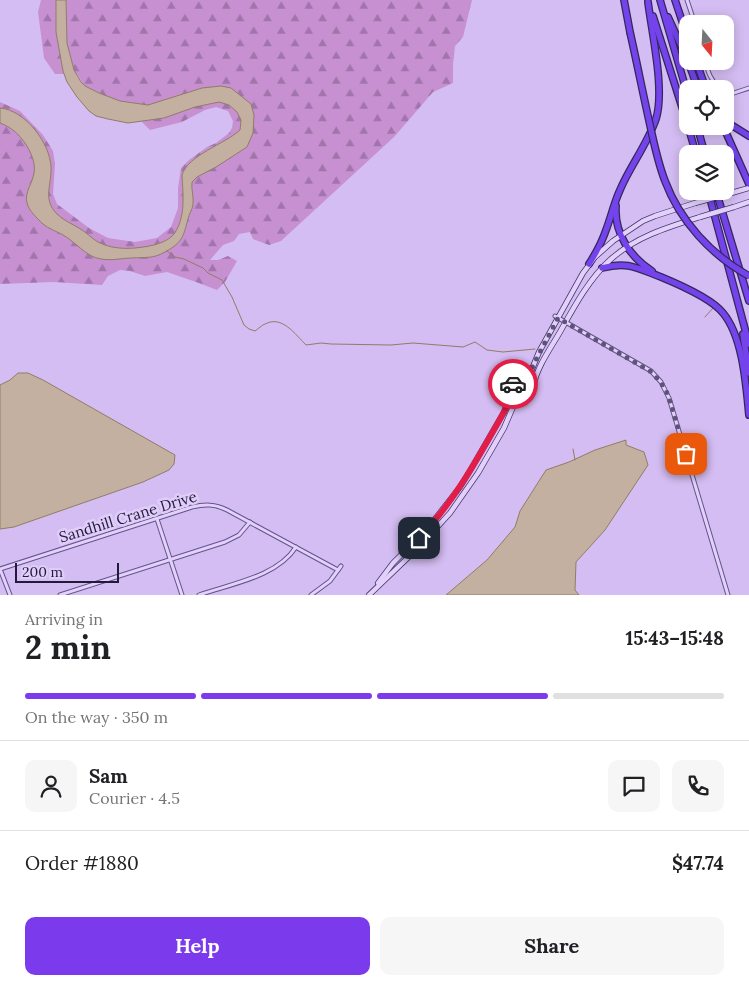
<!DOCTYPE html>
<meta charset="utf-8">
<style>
:root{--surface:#fff;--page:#f6f6f6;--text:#202124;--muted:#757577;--line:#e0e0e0;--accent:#7c3aed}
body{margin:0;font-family:Lora,serif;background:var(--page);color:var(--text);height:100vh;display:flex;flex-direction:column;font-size:19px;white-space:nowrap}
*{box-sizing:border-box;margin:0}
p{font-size:16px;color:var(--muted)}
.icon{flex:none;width:28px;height:28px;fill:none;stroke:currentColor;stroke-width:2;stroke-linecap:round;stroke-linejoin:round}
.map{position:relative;height:595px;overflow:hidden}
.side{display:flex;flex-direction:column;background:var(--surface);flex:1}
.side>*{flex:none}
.needle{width:32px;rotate:162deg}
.controls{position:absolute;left:679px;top:15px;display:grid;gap:10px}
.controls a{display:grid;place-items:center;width:55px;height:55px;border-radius:10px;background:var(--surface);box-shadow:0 2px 12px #0003;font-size:25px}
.scale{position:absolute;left:15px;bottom:12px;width:104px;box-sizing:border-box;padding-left:5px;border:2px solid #211a39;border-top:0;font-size:14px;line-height:18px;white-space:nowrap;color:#211a39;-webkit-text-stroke:4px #e0cdf9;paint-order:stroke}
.pin{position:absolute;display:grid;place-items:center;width:42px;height:42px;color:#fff;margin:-21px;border-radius:10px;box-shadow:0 2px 8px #0006}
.courier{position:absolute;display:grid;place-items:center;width:50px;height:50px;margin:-25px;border:4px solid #e11d48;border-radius:50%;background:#fff;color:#222;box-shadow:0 1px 6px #0007}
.overview em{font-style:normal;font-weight:700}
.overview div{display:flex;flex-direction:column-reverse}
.overview{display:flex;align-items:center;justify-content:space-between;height:85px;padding:0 25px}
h1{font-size:32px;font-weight:700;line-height:38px}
.bar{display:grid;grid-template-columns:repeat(4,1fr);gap:8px 5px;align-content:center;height:60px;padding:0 25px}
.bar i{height:6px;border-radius:4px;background:var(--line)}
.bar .selected{background:var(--accent)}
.bar p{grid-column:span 4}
.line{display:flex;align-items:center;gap:12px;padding:0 25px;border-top:1px solid var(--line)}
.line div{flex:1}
.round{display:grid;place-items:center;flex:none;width:52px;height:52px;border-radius:10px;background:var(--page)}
.action{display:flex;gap:10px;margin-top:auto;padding:10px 25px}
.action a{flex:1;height:58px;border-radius:10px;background:var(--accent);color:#fff;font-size:20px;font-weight:700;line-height:58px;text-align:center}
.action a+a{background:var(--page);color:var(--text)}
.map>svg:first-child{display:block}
.forest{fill:url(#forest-firs)}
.water{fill:#c3b0a1;stroke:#917c67}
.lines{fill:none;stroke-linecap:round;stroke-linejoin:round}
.stream{stroke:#917c67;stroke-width:1}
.minor-casing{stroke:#63548c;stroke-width:5}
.secondary-casing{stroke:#44386d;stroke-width:6}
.motorway-casing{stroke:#322959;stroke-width:8}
.minor{stroke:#e3d1fc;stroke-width:3}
.secondary{stroke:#e3d1fc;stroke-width:4.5}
.motorway{stroke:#7443eb;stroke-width:5.5}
.secondary-bridge-casing{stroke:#44386d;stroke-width:6;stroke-linecap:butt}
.motorway-bridge-casing{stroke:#322959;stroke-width:8;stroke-linecap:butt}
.secondary-bridge{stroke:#e3d1fc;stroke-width:4.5}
.motorway-bridge{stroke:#7443eb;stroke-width:5.5}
.done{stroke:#60537a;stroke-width:5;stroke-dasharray:0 9}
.route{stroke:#e11d48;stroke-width:6}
.labels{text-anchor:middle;stroke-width:5;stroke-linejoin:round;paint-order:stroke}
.street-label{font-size:15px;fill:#211a39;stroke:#e0cdf9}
</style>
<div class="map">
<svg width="749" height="595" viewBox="0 0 749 595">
<defs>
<pattern id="forest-firs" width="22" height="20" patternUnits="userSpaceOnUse" patternTransform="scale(1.25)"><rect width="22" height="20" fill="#c790d1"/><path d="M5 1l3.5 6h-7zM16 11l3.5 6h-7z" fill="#a175ab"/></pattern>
</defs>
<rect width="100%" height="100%" fill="#d4bdf2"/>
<path class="forest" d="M 41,0 L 472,0 L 463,37 L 455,46 L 453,65 L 453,83 L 433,92 L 394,137 L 281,241 L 269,245 L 253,239 L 250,232 L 239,234 L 234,241 L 223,245 L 210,260 L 218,260 L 228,256 L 237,261 L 225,282 L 217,290 L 196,282 L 167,272 L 145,276 L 130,271 L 120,270 L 108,276 L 102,285 L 54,282 L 0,284 L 0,102 L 20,111 L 43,135 L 53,151 L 55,164 L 53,194 L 57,204 L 89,228 L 108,238 L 135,242 L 157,238 L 171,227 L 178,208 L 178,188 L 181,168 L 189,160 L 207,147 L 216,143 L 229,133 L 232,128 L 233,121 L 228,111 L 216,107 L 205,110 L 182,122 L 150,130 L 134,114 L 88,92 L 77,74 L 55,74 L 44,58 L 38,12 Z"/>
<g class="water">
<path d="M 56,0 L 66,0 L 67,43 L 74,70 L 81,82 L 85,86 L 99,93 L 120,101 L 148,105 L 202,88 L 221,86 L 231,88 L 251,104 L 254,115 L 253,133 L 247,147 L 216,167 L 197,177 L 192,182 C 191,189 194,197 193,205 C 192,210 189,214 188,219 C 183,237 183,242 165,252 C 153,259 145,257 132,258 C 122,258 112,261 101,259 C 86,257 76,242 63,235 C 56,231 49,229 43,224 C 37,218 29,211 27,203 C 24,193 33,182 34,173 C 37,158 23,136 10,128 C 7,126 3,124 0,123 L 0,108 C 25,110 50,143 51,167 C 52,185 42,199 57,214 C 63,220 72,224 79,228 C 86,232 91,238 98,242 C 115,251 136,249 154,245 C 161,243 169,240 174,234 C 186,217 183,195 182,175 C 188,155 225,144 240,130 L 241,120 L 237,112 L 229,105 L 219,102 L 195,107 L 164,118 L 128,123 L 108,119 L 96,116 L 89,111 L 77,97 L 67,82 L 63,71 L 56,32 Z"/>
<path d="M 18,373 L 28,373 L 43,380 L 175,455 L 174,464 L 169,470 L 143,482 L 14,527 L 0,529 L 0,385 L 10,380 Z"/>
<path d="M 626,440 L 626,445 L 644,452 L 648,465 L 605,530 L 576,562 L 575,590 L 579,595 L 446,595 L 487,560 L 515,527 L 520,511 L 546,470 L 569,462 L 595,450 Z"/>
</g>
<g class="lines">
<g class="stream">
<path d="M 167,251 L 175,257 L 184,259 L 203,268 L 208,273 L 222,280 L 232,297 L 244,325 L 249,329 L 255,331 C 258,329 262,325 265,324 C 282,315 295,334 306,345 L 321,343 L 331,344 L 391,345 L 413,343 L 463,347 L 475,342 L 487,350 L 503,352 L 535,349"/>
<path d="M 705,317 L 713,308"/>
<path d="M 573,449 L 575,460"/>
</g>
<g class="minor-casing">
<g id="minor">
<path d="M 687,0 L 695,24"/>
<path d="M 705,61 C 708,72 711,81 720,89"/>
<path d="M 725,91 L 734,93 L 749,88"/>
<path d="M 555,316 L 651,371 L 661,382 L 669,398 L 728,595"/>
<path d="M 157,519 L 182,595"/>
<path d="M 10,595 L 0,569 L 192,507 C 205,504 215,504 227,510 L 338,570"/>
<path d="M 60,595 L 225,542 L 239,535 L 250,522"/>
<path d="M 199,595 C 230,584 277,577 296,547"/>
<path d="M 311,595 L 330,581 L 341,566"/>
</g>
</g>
<g class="secondary-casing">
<g id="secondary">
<path d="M 728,194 L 749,188"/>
<path d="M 734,207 L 749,202"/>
<path d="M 521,379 L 528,375 L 532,369 L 539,352 L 583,273 L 595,257 L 613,241 L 643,221 L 655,216 L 695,203"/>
<circle cx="522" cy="390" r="11"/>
<path d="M 533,387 C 537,367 550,349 560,332 C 574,307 589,279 610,260 C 635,237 668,227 700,217"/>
<path d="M 378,583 L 393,563 L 428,528 L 460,487 L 471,469 L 504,412 L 511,393"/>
<path d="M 369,595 L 418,548 L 450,513 L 478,473 L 504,428 L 513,407 L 516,404 L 521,401"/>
</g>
</g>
<g class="motorway-casing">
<g id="motorway">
<path d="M 624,0 L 630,32"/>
<path d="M 660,0 L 688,96"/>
<path d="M 675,0 L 688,39"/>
<path d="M 653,16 L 688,126"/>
<path d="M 668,17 L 688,61"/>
<path d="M 688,61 L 698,89"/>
<path d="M 696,61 L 706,89"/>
<path d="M 725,121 L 749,136"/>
<path d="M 688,126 L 696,154"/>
<path d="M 697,126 L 705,154"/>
<path d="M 723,126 L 749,184"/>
<path d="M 708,191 L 749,344"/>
<path d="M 716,191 L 749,301"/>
<path d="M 616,206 C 614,233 630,257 652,271"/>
<path d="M 589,264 C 596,253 602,242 606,230 C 611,217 614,203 620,190 C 630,166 647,145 656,119 C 665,90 652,34 648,2"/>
<path d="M 602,268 C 628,261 637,268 661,277 C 678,284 712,299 723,313 C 743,337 746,385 749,415"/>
<path d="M 743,334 L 749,373"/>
</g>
</g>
<use href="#minor" class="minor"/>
<use href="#secondary" class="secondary"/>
<use href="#motorway" class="motorway"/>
<g class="secondary-bridge-casing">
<g id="secondary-bridge">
<path d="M 695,203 L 728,194"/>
<path d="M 700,217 L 734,207"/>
</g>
</g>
<g class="motorway-bridge-casing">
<path id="motorway-bridge" d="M 630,32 C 637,63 643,94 650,125 C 654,144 658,163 665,181 C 680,221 711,255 749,276"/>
</g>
<use href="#secondary-bridge" class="secondary-bridge"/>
<use href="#motorway-bridge" class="motorway-bridge"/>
</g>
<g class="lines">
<path class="done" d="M 513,384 L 517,380 L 526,377 L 530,372 L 540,352 L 558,318 L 650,371 C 659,379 665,387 669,398 L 686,454"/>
<path class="route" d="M 419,538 C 455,501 479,456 504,412 L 509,402 L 513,384"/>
</g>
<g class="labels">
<g class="street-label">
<text transform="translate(128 517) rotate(-17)" y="5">Sandhill Crane Drive</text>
</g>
</g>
</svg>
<div class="controls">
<a><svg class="needle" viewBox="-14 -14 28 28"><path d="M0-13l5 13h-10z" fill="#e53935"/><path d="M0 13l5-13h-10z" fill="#757577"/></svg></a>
<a><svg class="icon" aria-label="locate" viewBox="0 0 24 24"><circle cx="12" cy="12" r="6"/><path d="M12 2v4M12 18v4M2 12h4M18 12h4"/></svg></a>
<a><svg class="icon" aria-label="layers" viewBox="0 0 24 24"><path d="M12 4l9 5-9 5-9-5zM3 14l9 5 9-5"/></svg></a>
</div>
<div class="scale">200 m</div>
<div class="pin" style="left:686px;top:454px;background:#ea580c"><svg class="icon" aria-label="bag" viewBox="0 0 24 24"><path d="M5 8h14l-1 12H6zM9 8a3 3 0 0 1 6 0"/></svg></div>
<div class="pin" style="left:419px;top:538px;background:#1f2937"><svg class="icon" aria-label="home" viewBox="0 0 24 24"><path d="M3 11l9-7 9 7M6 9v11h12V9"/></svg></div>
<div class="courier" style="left:513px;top:384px"><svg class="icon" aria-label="car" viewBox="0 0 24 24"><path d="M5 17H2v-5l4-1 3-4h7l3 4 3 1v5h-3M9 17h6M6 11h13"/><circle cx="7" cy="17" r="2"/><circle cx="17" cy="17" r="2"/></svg></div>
</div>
<section class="side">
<div class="overview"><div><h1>2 min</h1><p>Arriving in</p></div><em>15:43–15:48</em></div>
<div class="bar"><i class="selected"></i><i class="selected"></i><i class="selected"></i><i></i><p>On the way · 350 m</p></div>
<div class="line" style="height:90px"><a class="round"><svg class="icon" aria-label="person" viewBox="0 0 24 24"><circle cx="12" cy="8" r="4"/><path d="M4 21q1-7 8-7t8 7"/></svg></a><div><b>Sam</b><p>Courier · 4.5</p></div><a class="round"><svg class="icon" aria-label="chat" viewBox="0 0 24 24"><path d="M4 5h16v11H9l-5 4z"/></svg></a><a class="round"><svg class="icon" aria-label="phone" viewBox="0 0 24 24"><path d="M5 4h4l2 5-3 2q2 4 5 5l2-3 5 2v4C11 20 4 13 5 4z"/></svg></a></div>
<div class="line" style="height:65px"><div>Order #1880</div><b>$47.74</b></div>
<div class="action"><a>Help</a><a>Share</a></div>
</section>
